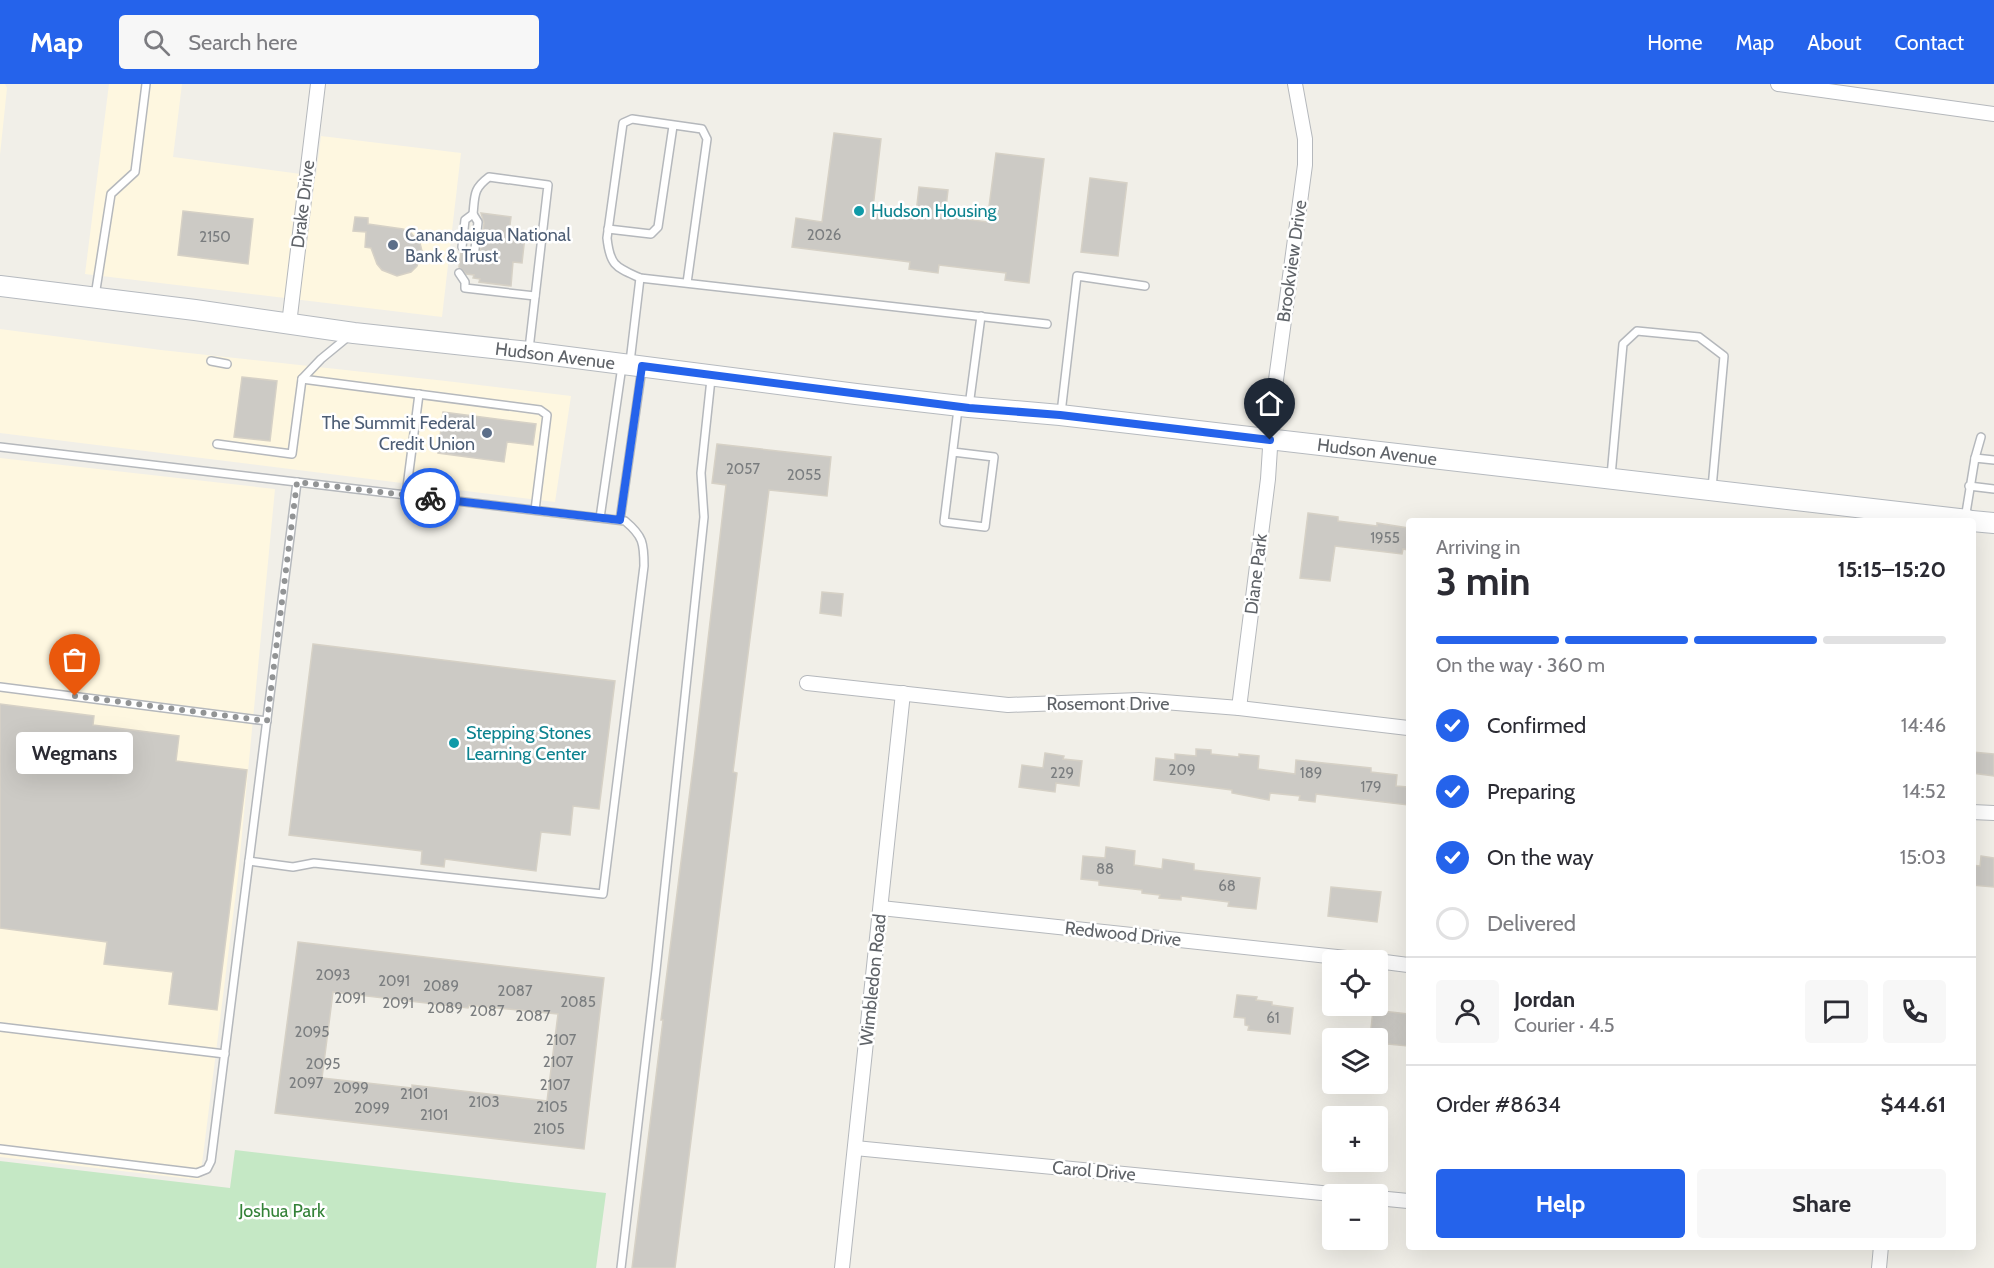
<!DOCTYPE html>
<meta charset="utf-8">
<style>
:root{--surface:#fff;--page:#f7f7f7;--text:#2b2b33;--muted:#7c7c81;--line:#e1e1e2;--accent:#2563eb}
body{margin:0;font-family:Cabin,sans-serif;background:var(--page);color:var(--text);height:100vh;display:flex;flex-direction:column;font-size:22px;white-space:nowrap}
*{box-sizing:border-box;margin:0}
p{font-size:20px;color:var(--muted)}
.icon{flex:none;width:33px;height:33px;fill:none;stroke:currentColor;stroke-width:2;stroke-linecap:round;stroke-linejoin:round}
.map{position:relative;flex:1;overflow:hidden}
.details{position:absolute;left:1406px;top:434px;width:570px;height:732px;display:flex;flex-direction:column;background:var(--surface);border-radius:6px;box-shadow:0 6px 24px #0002}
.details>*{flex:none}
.fabs{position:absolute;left:1322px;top:866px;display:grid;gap:12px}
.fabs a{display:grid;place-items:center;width:66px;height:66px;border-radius:6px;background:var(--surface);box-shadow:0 6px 24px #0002;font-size:30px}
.pin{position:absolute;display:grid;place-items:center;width:51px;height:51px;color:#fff;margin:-62px -26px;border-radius:50% 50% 50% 0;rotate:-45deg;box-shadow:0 0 6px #0007}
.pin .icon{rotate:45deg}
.courier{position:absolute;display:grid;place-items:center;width:60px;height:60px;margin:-30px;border:4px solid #2563eb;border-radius:50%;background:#fff;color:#222;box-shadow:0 2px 8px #0007}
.bubble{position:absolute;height:42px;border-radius:6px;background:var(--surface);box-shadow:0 6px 24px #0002;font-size:20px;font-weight:700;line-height:42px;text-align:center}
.overview em{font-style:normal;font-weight:700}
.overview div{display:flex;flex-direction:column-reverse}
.overview{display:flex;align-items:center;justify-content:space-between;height:102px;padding:0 30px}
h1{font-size:39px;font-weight:700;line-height:45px}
.bar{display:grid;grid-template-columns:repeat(4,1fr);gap:9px 6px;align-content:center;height:72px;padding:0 30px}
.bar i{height:8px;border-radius:4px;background:var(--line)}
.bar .on{background:var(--accent)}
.bar p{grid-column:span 4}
.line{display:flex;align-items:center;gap:15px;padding:0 30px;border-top:2px solid var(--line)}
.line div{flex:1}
.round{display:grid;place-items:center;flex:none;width:63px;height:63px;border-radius:6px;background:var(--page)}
ol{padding:0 30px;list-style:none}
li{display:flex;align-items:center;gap:18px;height:66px}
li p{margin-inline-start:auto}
li .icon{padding:6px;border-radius:50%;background:var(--accent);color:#fff;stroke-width:4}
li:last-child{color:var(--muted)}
li i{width:33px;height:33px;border:3px solid var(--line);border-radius:50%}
.primary-button{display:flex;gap:12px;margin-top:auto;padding:12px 30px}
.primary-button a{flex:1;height:69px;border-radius:6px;background:var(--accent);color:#fff;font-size:24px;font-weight:700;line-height:69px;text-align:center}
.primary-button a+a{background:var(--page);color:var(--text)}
header{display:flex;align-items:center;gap:36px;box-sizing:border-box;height:84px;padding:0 30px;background:var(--accent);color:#fff}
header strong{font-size:28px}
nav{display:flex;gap:33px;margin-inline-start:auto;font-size:21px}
.search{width:420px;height:54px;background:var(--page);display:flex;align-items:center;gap:15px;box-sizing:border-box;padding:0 21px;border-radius:6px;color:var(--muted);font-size:22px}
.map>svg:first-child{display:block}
.commercial{fill:#fef7e0}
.green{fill:#c5e8c5}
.building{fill:#cccac5;stroke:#d6d1c6;stroke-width:1.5;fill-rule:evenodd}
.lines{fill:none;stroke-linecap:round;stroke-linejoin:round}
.lane-casing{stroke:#b5b8bc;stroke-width:10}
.street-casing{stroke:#b5b8bc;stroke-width:16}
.secondary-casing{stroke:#b6babf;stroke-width:22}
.lane{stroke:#fff;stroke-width:7}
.street{stroke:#fff;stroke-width:14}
.secondary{stroke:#fff;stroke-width:20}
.done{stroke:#929495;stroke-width:6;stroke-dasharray:0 10.8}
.route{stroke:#2563eb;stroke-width:8}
.culture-dot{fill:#0f9aa8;stroke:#fff;stroke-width:2}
.service-dot{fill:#5c6f8a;stroke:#fff;stroke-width:2}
.labels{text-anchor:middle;stroke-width:5;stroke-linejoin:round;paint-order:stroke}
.number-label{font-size:15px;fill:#7a7d7f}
.street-label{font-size:18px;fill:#5f6368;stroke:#fff}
.culture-label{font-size:18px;fill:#0d838f;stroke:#fff;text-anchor:start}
.service-label{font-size:18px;fill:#4e5e75;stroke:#fff;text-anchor:start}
.park-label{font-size:18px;fill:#348238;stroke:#fff}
</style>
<header>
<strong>Map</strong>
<div class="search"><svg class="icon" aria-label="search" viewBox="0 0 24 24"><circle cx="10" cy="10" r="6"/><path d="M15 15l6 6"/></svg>Search here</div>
<nav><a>Home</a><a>Map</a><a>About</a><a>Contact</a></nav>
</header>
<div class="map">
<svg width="1994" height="1184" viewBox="0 0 1994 1184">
<rect width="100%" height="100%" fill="#f1efe8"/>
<g class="commercial">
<path d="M 0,0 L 5,0 L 7,4 L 0,71 Z"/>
<path d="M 109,0 L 182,0 L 173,73 L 316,92 L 321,52 L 461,69 L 442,233 L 85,190 Z"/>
<path d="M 0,245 L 161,266 L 446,297 L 571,312 L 555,418 L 0,349 Z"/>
<path d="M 0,374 L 275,405 L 238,792 L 200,1096 L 0,1073 Z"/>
</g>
<path class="green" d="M 235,1066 L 606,1109 L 596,1184 L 0,1184 L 0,1077 L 230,1104 Z"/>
<g class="building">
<path d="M 834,49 L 881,55 L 873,124 L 916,129 L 919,103 L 948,106 L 945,132 L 987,138 L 996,69 L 1044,75 L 1029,199 L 1005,196 L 1006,189 L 939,181 L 938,189 L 909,185 L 910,178 L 792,163 L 796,134 L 822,138 Z"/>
<path d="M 1090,94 L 1127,99 L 1118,172 L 1081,168 Z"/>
<path d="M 183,127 L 253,135 L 248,180 L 178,171 Z"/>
<path d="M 481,129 L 511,133 L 509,149 L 525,152 L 522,179 L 513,178 L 511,202 L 479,198 L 480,195 L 473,194 L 474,191 L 466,190 L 459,183 L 461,168 L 465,168 L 468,164 L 474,170 L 480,168 L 484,139 Z"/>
<path d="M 355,133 L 368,134 L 368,140 L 403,145 L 410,148 L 420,159 L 422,167 L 417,182 L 411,188 L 397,192 L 382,186 L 377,180 L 371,164 L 365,163 L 366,148 L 353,147 Z"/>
<path d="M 242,293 L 277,297 L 270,357 L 234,353 Z"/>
<path d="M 443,328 L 536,340 L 533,361 L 507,358 L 504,378 L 438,369 Z"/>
<path d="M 717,360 L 831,373 L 827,412 L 769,406 L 733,688 L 737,689 L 733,721 L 675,1184 L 632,1184 L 663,936 L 661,936 L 695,667 L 726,401 L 712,399 Z"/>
<path d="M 1308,429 L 1338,433 L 1338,437 L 1377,442 L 1377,439 L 1408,444 L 1408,466 L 1403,465 L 1402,470 L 1335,462 L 1330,497 L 1300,494 Z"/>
<path d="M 822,508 L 843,510 L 841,532 L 820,529 Z"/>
<path d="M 313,560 L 615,597 L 599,725 L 573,722 L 570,751 L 541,748 L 536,787 L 445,775 L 444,783 L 421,780 L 422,767 L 289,751 Z"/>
<path d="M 0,620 L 94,632 L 93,641 L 179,652 L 176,677 L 247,686 L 217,926 L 169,920 L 173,888 L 104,880 L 107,858 L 0,844 Z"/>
<path d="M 1196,665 L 1211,666 L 1211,670 L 1239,673 L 1239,670 L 1259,672 L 1258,685 L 1295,690 L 1296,676 L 1371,684 L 1371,688 L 1397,691 L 1396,702 L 1408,703 L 1408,721 L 1316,710 L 1315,718 L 1299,716 L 1300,712 L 1270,709 L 1269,716 L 1232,709 L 1232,706 L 1154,696 L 1156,674 L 1175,676 L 1175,670 L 1196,672 Z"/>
<path d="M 1972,668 L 1994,670 L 1994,692 L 1972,689 Z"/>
<path d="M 1045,669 L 1064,672 L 1063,675 L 1082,677 L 1079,702 L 1056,699 L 1055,708 L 1019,703 L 1022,681 L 1043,684 Z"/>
<path d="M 1106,763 L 1135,767 L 1134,781 L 1162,785 L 1163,775 L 1194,780 L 1194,786 L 1260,794 L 1256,825 L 1228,822 L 1229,818 L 1181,812 L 1181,816 L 1159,814 L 1160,811 L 1142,809 L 1142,806 L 1099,801 L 1099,797 L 1081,795 L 1083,772 L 1105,774 Z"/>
<path d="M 1981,772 L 1994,774 L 1994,803 L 1972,801 L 1972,781 L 1980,782 Z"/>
<path d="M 1331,803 L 1381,808 L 1377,838 L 1328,832 Z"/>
<path d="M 298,858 L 604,894 L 584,1065 L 275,1029 ZM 333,908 L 468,924 L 469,921 L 558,930 L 547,1017 L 412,1001 L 412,1004 L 322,994 Z"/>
<path d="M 1237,911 L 1257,913 L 1256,916 L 1272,918 L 1272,921 L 1293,924 L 1290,950 L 1248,946 L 1249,942 L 1245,941 L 1245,934 L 1234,933 Z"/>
<path d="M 1373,926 L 1408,930 L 1408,962 L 1377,959 L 1377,954 L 1370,954 Z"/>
</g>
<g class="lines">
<g class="lane-casing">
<g id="lane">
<path d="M 473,130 L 478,138 L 475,165"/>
<path d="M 608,145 L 651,150 L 658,143 L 673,42"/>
<path d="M 462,163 L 465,136 L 473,130 C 475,111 473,105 489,93 L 548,101 L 529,265"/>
<path d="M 459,189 L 465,198 L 465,204 L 535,212"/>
<path d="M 687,199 L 707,55 L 702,45 L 632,35 L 623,39 L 607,154 C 610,182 616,183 640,194 L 1047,240"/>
<path d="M 95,212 L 111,110 L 135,88 L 146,0"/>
<path d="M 211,277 L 227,280"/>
<path d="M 630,278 L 640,194"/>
<path d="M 302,295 L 540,326 L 547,331 L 535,426"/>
<path d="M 969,322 L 981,232"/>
<path d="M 1061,329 L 1077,192 L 1145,202"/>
<path d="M 217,360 L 292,370 L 302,295 L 321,275 L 349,252"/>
<path d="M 0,363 L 625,437 C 643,452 644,459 644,482 L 603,810 L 314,779 L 293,783 L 249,777"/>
<path d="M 953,368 L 994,373 L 985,443 L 944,438 L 958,325"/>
<path d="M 1975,374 L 1981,353"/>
<path d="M 1611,392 L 1623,260 L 1637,247 L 1699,253 L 1724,272 L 1712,404"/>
<path d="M 1969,402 L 1994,405"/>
<path d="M 406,411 L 419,310"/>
<path d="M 600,434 L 622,282"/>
<path d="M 1965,435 L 1975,374 L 1994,376"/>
<path d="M 620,436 L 642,284"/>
<path d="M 0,603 L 267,637"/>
<path d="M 0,943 L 225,970"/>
<path d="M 0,1065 L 197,1089 L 207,1085 L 211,1077 L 297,398"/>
<path d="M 621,1184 L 656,886 L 704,433 L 701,389 L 711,295"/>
</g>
</g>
<g class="street-casing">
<g id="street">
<path d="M 1778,0 L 1994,30"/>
<path d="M 289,240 L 318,0"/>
<path d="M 807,599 L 1008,621 L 1139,616 L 1239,624 L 1408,644"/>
<path d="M 1239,624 L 1268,395 L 1273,318 L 1305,81 L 1305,55 L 1295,0"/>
<path d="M 1972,728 L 1994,729"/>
<path d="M 881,824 L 1365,876"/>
<path d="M 1377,877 L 1408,881"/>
<path d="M 855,1064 L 1332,1110"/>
<path d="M 1377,1114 L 1408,1117"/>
<path d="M 842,1184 L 903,609"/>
<path d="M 1879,1184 L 1881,1162"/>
</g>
</g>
<g class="secondary-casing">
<g id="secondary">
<path d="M 0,202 L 195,226 L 354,249 L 529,268 L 856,310 L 969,323 L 1060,331 L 1968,436"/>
<path d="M 1972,437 L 1994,439"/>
</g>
</g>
<use href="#lane" class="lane"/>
<use href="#street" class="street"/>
<use href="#secondary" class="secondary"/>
</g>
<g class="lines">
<path class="done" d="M 75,612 L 267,637 L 297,398 L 430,414"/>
<path class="route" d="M 430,414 L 620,436 L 642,282 L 969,324 L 1060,331 L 1270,356"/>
</g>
<g class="culture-dot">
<circle cx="859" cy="127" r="6"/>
<circle cx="454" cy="659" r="6"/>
</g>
<g class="service-dot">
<circle cx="393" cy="161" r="6"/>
<circle cx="487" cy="349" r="6"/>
</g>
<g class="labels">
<g class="number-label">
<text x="824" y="156">2026</text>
<text x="215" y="158">2150</text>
<text x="743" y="390">2057</text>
<text x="804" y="396">2055</text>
<text x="1385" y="459">1955</text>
<text x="1182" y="691">209</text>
<text x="1062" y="694">229</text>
<text x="1311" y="694">189</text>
<text x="1371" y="708">179</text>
<text x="1105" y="790">88</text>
<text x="1227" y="807">68</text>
<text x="333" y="896">2093</text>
<text x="394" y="902">2091</text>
<text x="441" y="907">2089</text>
<text x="515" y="912">2087</text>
<text x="350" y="919">2091</text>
<text x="578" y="923">2085</text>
<text x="398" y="924">2091</text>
<text x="445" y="929">2089</text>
<text x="487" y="932">2087</text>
<text x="533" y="937">2087</text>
<text x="1273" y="939">61</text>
<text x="312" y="953">2095</text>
<text x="561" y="961">2107</text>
<text x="558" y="983">2107</text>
<text x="323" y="985">2095</text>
<text x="306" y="1004">2097</text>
<text x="555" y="1006">2107</text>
<text x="351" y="1009">2099</text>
<text x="414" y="1015">2101</text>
<text x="484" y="1023">2103</text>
<text x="552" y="1028">2105</text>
<text x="372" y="1029">2099</text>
<text x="434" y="1036">2101</text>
<text x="549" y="1050">2105</text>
</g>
<g class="street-label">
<text transform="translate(303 120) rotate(-83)" y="6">Drake Drive</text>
<text transform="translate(1292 177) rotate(-82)" y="6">Brookview Drive</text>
<text transform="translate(555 272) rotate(7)" y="6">Hudson Avenue</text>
<text transform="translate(1377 368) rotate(7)" y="6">Hudson Avenue</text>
<text transform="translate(1256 490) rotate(-83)" y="6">Diane Park</text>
<text x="1108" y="626">Rosemont Drive</text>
<text transform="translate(1123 850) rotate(6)" y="6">Redwood Drive</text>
<text transform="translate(873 896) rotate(-84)" y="6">Wimbledon Road</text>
<text transform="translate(1094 1087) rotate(5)" y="6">Carol Drive</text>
</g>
<g class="culture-label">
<text x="871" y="133">Hudson Housing</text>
<text x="466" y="655">Stepping Stones<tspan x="466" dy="21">Learning Center</tspan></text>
</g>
<g class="service-label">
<text x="405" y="157">Canandaigua National<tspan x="405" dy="21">Bank &amp; Trust</tspan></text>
<text x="475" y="345" text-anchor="end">The Summit Federal<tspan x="475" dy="21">Credit Union</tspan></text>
</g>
<g class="park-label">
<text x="282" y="1133">Joshua Park</text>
</g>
</g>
</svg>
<div class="fabs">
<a><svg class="icon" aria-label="locate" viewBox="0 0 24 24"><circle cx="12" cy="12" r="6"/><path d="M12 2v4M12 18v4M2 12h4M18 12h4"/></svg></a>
<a><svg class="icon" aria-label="layers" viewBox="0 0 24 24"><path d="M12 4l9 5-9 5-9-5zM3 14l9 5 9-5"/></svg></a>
<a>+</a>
<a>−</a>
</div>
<div class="pin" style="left:75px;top:612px;background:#ea580c"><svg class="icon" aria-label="bag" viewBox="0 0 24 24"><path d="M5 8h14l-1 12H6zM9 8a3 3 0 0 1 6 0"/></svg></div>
<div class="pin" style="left:1270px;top:356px;background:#1f2937"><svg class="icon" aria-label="home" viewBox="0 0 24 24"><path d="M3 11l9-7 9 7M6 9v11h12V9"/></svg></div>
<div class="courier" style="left:430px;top:414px"><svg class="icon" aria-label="bike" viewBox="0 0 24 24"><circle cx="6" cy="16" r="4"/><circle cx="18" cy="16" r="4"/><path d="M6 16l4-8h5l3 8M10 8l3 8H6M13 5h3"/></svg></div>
<div class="bubble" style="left:16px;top:648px;width:117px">Wegmans</div>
<section class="details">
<div class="overview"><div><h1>3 min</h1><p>Arriving in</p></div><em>15:15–15:20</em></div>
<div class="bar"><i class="on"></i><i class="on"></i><i class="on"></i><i></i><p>On the way · 360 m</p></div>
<ol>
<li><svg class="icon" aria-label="check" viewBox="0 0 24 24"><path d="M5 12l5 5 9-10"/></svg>Confirmed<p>14:46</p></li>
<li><svg class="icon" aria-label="check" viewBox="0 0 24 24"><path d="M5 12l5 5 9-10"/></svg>Preparing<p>14:52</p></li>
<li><svg class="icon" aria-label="check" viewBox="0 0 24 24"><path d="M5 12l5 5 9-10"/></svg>On the way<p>15:03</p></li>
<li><i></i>Delivered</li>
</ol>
<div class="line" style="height:108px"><a class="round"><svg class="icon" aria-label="person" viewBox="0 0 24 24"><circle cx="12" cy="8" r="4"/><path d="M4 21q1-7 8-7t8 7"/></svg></a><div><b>Jordan</b><p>Courier · 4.5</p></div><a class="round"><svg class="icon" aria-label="chat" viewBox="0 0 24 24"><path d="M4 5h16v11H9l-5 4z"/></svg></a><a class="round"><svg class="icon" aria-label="phone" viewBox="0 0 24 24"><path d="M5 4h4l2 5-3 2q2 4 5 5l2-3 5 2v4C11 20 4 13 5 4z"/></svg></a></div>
<div class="line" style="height:78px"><div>Order #8634</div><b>$44.61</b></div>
<div class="primary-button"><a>Help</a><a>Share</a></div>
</section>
</div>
